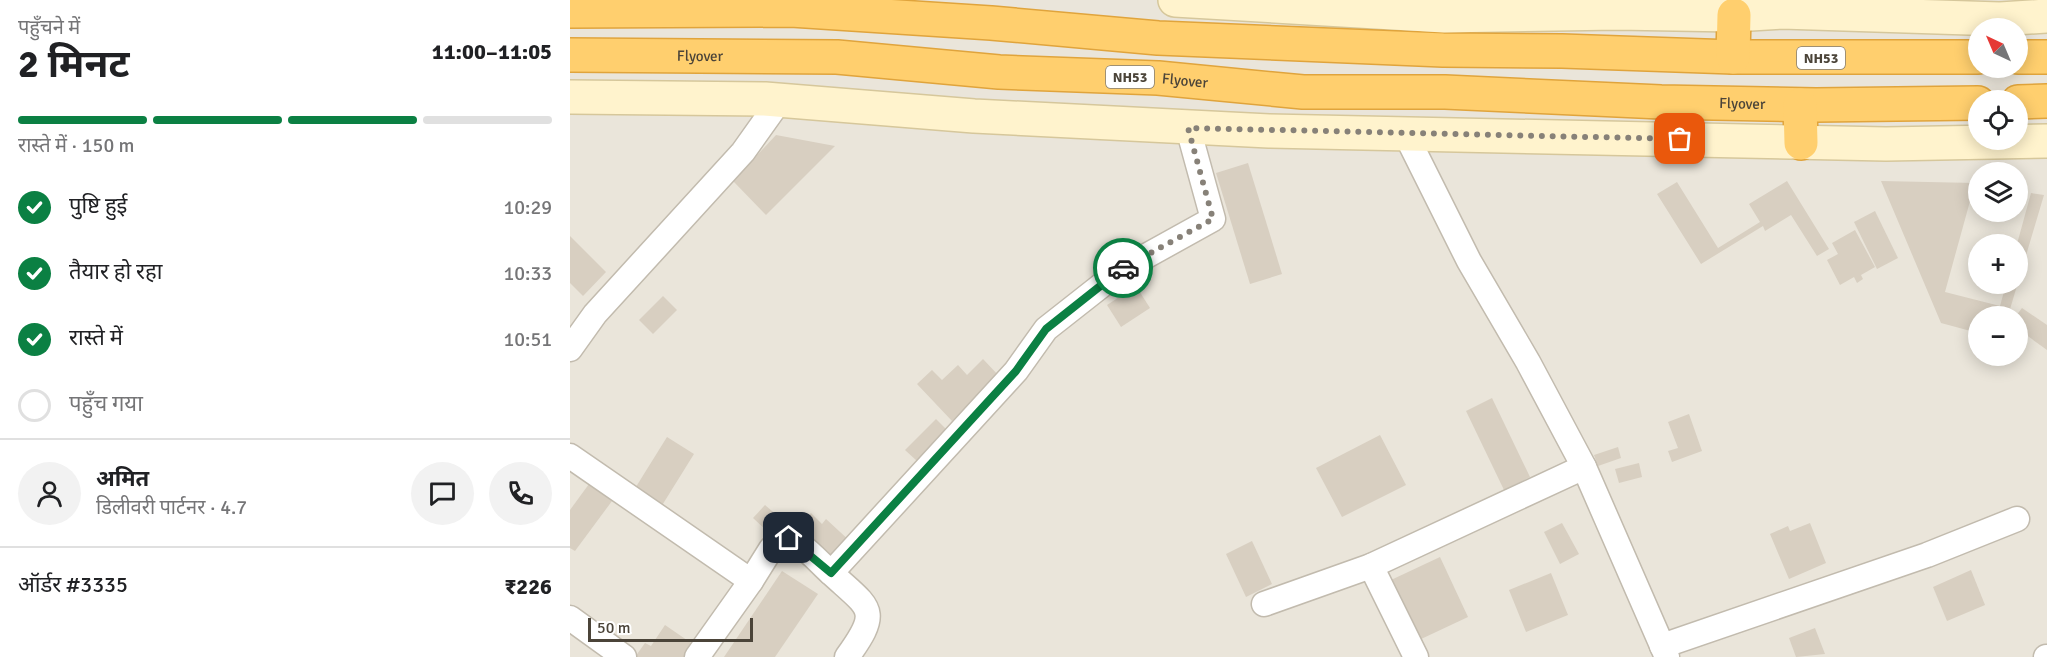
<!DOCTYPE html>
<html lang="hi">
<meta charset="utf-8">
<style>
:root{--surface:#fff;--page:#f2f2f2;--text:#202124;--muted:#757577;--line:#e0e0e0;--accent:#0b8043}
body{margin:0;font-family:Signika,"Noto Sans Devanagari",sans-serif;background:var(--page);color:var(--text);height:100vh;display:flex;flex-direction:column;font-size:22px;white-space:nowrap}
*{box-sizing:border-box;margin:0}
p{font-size:20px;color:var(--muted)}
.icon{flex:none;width:33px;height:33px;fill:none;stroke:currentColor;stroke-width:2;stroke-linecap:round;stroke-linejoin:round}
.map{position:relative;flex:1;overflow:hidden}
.sheet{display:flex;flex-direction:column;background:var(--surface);width:570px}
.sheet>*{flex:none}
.needle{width:39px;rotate:316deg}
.buttons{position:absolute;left:1398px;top:18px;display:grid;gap:12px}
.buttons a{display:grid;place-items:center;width:60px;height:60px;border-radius:50%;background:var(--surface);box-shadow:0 3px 15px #0003;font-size:30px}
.scale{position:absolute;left:18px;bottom:15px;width:165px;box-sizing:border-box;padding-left:6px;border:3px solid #4b4439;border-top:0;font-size:16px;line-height:21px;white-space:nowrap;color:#4b4439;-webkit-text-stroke:4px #fff;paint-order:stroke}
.pin{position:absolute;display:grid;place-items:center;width:51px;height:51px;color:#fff;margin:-26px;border-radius:12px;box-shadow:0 3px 9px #0006}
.courier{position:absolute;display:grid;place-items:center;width:60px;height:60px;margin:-30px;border:4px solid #0b8043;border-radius:50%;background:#fff;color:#222;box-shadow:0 2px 8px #0007}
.summary em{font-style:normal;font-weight:700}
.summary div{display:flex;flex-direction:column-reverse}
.summary{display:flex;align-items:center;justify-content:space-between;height:102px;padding:0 18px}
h1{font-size:39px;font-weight:700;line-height:45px}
.bar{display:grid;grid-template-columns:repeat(4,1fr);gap:9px 6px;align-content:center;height:72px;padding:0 18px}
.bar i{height:8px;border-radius:4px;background:var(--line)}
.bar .current{background:var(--accent)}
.bar p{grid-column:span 4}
.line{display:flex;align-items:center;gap:15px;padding:0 18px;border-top:2px solid var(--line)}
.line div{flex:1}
.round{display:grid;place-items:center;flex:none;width:63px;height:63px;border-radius:32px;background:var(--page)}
ol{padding:0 18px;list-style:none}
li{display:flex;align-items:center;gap:18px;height:66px}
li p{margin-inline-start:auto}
li .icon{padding:6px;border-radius:50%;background:var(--accent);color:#fff;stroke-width:4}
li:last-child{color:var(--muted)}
li i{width:33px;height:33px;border:3px solid var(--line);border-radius:50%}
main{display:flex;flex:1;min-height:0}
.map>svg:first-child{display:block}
.residential{fill:#eae5da;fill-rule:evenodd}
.building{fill:#d8cfc1}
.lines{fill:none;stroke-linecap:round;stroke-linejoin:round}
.street-casing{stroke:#c2bbae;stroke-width:27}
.secondary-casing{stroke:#d6c79b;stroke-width:36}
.highway-casing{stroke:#e0a43c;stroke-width:36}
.street{stroke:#fff;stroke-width:24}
.secondary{stroke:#fff3cd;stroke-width:33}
.highway{stroke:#ffcf6e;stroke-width:33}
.done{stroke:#878178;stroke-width:6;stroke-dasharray:0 10.8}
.route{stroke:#0b8043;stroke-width:8}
.labels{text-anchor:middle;stroke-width:6;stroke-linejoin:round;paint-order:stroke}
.shield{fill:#fff;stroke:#817c74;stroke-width:1.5}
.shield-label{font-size:14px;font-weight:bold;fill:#4b4439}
.street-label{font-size:15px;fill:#4b4439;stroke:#fff}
</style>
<main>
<section class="sheet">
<div class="summary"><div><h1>2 मिनट</h1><p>पहुँचने में</p></div><em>11:00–11:05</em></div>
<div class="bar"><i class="current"></i><i class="current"></i><i class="current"></i><i></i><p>रास्ते में · 150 m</p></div>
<ol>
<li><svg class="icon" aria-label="check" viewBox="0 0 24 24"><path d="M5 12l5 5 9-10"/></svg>पुष्टि हुई<p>10:29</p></li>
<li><svg class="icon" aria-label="check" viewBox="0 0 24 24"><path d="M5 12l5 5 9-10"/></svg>तैयार हो रहा<p>10:33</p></li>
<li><svg class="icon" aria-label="check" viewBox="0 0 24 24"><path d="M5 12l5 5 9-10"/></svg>रास्ते में<p>10:51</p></li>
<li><i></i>पहुँच गया</li>
</ol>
<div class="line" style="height:108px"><a class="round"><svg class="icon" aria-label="person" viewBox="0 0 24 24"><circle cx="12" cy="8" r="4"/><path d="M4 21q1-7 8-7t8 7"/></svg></a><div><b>अमित</b><p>डिलीवरी पार्टनर · 4.7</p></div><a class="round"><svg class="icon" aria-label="chat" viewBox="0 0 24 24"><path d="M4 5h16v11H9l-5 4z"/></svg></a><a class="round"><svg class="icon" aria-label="phone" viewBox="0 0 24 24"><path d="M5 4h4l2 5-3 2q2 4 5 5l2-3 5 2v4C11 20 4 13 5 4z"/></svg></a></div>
<div class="line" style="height:78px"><div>ऑर्डर #3335</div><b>₹226</b></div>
</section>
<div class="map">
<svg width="1477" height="657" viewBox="0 0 1477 657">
<rect width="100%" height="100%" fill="#f6f3ec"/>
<path class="residential" d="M 0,0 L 1477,0 L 1477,657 L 0,657 ZM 1408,28 L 1448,28 L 1448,68 L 1408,68 ZM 1408,100 L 1448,100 L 1448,140 L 1408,140 ZM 1408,172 L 1448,172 L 1448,212 L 1408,212 ZM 1408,244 L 1448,244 L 1448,284 L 1408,284 ZM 1408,316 L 1448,316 L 1448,356 L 1408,356 Z"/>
<g class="building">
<path d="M 206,135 L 265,146 L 196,215 L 163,181 Z"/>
<path d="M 678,163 L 712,274 L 680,284 L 646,173 Z"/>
<path d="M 1217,181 L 1259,249 L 1247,256 L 1221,215 L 1195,231 L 1193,226 L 1131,264 L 1087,194 L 1107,182 L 1148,248 L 1190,222 L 1179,204 Z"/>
<path d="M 1311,181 L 1405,183 L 1375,292 L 1430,306 L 1436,284 L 1448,284 L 1447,244 L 1461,193 L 1474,195 L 1438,316 L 1408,316 L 1408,333 L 1371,323 Z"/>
<path d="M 1305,211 L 1328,258 L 1307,269 L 1284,222 Z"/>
<path d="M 1285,230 L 1305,267 L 1291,275 L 1293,279 L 1287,283 L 1284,277 L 1270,285 L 1257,260 L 1268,254 L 1262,243 Z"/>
<path d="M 0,236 L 36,272 L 13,296 L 0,283 Z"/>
<path d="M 566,286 L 580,308 L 551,327 L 537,305 Z"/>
<path d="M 93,296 L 107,310 L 83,334 L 69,320 Z"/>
<path d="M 1452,308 L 1477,325 L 1477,350 L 1448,329 L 1446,316 Z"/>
<path d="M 413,359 L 429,376 L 382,421 L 347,384 L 362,370 L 372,380 L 388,365 L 397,375 Z"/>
<path d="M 922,398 L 960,477 L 934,490 L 896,411 Z"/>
<path d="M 1119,414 L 1132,451 L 1102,462 L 1098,451 L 1108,448 L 1098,422 Z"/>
<path d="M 366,419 L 377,430 L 347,461 L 335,450 Z"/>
<path d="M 810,435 L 836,485 L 772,517 L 746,468 Z"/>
<path d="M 97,437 L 124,454 L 91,507 L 64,490 Z"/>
<path d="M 1048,447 L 1051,458 L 1028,466 L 1024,455 Z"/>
<path d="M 1069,463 L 1072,477 L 1049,483 L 1045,469 Z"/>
<path d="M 19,484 L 42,501 L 5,551 L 0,548 L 0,510 Z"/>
<path d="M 195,505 L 210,518 L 198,532 L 183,518 Z"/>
<path d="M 241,513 L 252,524 L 256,519 L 282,543 L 263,563 L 236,539 L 239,536 L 229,526 Z"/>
<path d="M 992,523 L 1009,554 L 990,564 L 974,532 Z"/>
<path d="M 1240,523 L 1256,563 L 1219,579 L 1200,534 L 1218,526 L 1220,531 Z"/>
<path d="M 682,541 L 702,584 L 676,597 L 656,554 Z"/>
<path d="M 870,557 L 898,617 L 849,640 L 821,580 Z"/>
<path d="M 1401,570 L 1415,605 L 1377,621 L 1363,587 Z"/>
<path d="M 212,571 L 248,594 L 205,657 L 154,657 Z"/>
<path d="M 981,573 L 998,615 L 956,632 L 939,590 Z"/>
<path d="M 95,625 L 127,647 L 120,657 L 65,657 L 75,643 L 81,646 Z"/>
<path d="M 1245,628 L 1255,654 L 1226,657 L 1219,638 Z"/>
</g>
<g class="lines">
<g class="street-casing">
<g id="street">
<path d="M 835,133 L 899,261 L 958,362 L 1014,467 L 1097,657"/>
<path d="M 0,349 L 25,314 L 173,152 L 210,100"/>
<path d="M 0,456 L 181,581 L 201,549 L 211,538 C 229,537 248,562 261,573 L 446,371 L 476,329 L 551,270 L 643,219 L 618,128"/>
<path d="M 801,566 L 846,657"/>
<path d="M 261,573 C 300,609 312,609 277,657"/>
<path d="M 694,604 L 801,566 L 1014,467"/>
<path d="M 0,618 L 54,657"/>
<path d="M 1092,646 L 1357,555 L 1447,519"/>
<path d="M 127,657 L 181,581"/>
<path d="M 1476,657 L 1477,657"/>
</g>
</g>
<g class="secondary-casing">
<g id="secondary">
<path d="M 605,0 L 874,16 L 1047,13 L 1164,15 L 1212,12 L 1430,19 L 1477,16"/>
<path d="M 0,97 L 195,99 L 404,116 L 699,131 L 1316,144 L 1477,141"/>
</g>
</g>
<g class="highway-casing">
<g id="highway">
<path d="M 0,11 L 221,10 L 421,23 L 588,38 L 873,50 L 992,51 L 1163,57 L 1408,57"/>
<path id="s1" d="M 0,55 L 267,57 L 429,72 L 588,78 L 733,92 L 875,92 L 1091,102 L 1246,105 L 1408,103"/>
<path d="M 1163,57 L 1164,15"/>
<path d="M 1448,57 L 1477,57"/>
<path d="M 1448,102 L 1477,101"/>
<path d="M 1230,105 L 1231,143"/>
</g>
</g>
<use href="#street" class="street"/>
<use href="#secondary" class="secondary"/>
<use href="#highway" class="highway"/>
</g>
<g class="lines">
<path class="done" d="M 553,268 L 643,219 L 618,128 L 1110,139"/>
<path class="route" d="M 219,538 L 261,573 L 446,371 L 476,329 L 553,268"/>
</g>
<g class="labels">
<g class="shield">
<rect x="1227" y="47" width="48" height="22" rx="4.5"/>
<rect x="536" y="66" width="48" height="22" rx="4.5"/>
</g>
<g class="shield-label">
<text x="1251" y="63">NH53</text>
<text x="560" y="82">NH53</text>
</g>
<g class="street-label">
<text dy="5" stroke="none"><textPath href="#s1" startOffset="130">Flyover</textPath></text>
<text dy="5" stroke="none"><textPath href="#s1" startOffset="616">Flyover</textPath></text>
<text dy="5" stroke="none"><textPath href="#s1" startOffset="1174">Flyover</textPath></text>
</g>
</g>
</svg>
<div class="buttons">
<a><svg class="needle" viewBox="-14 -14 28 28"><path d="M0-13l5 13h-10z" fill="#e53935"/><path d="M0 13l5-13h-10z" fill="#757577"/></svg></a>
<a><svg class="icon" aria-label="locate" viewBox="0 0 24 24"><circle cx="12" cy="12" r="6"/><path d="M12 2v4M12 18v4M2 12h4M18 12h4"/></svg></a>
<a><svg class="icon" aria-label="layers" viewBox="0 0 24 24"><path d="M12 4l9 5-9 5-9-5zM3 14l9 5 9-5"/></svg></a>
<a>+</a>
<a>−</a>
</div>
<div class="scale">50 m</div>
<div class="pin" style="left:1110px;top:139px;background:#ea580c"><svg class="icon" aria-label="bag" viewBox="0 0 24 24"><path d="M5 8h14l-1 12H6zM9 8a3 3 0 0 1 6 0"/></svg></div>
<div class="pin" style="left:219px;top:538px;background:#1f2937"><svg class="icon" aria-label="home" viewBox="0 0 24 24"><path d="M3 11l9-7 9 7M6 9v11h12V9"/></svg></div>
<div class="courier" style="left:553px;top:268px"><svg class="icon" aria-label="car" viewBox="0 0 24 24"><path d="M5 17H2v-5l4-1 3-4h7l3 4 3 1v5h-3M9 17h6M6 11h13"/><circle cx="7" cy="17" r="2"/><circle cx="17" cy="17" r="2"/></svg></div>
</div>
</main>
